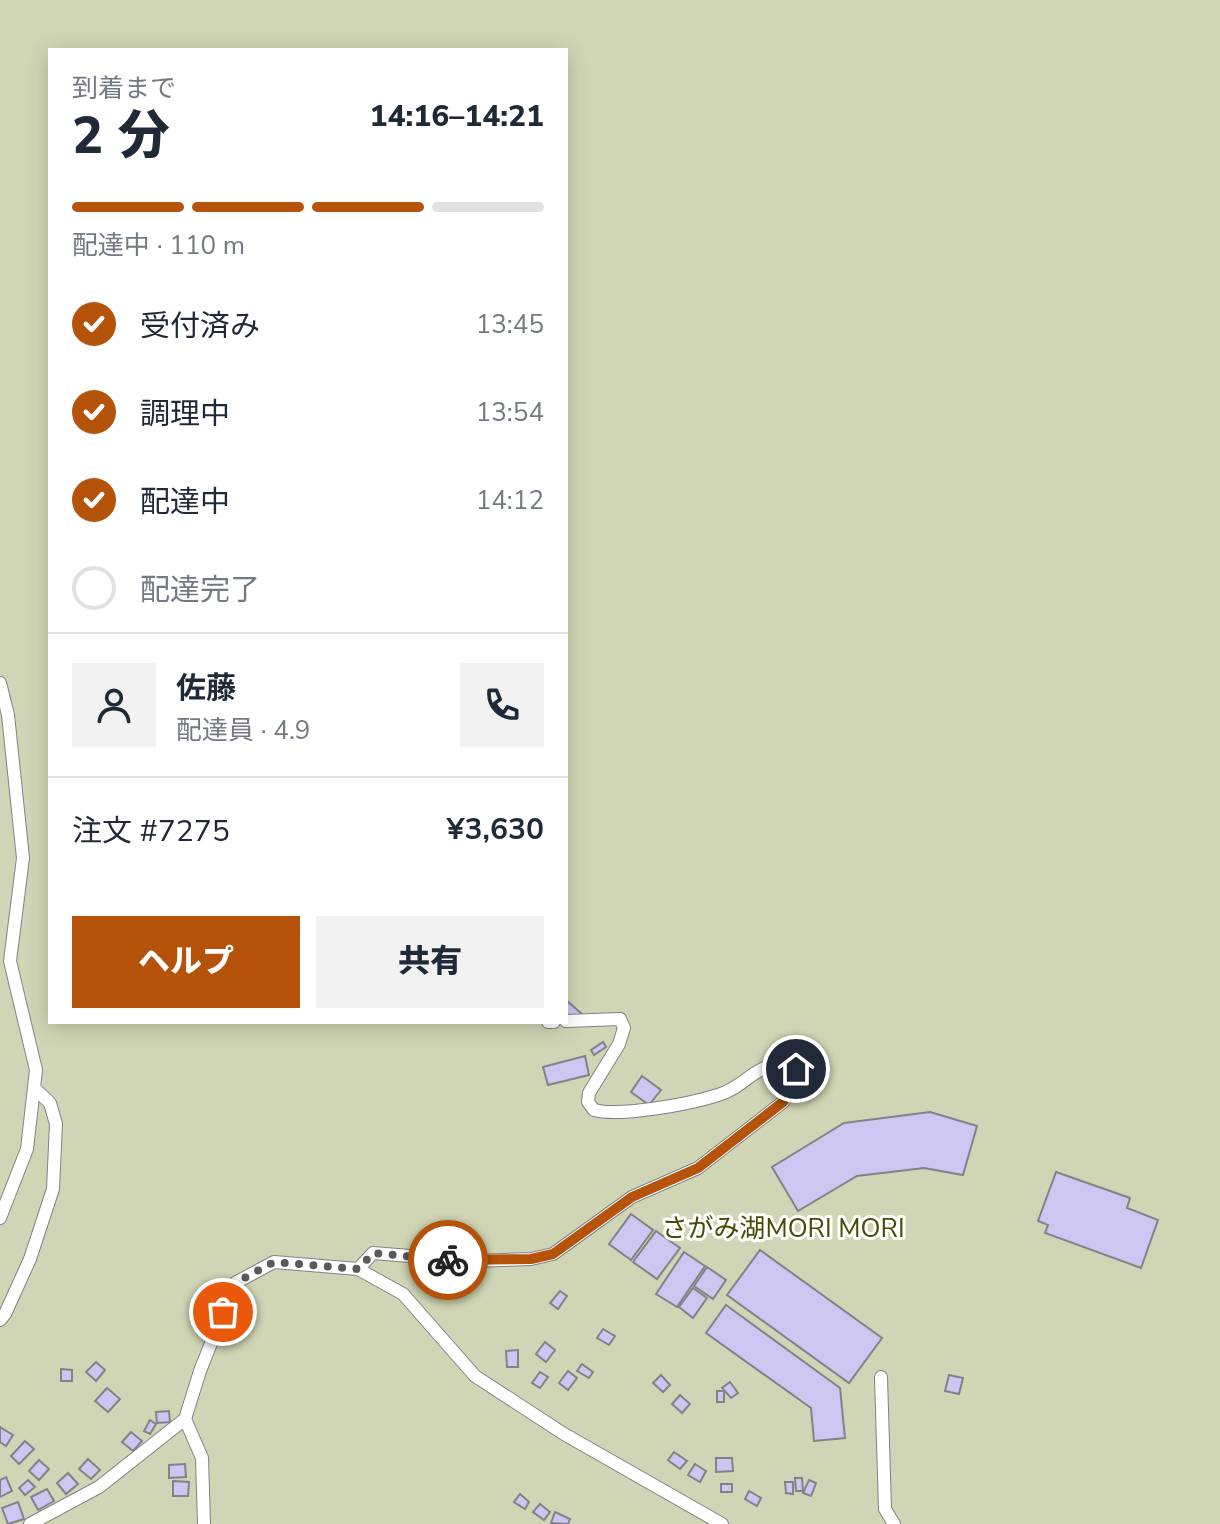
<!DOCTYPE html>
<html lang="ja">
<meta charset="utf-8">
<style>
:root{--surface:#fff;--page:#f2f2f3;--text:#1f2937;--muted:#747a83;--line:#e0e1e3;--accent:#b45309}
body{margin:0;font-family:"Nunito Sans","Noto Sans JP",sans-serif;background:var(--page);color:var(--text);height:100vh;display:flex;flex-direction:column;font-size:30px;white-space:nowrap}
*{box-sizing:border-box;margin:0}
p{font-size:26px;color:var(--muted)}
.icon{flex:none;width:44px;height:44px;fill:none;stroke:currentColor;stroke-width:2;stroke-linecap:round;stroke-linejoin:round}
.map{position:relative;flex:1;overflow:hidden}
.side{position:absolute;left:48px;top:48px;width:520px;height:976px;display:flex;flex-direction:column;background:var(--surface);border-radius:0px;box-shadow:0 4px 20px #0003}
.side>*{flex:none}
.pin{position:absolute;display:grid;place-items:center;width:68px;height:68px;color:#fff;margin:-34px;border:4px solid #fff;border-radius:50%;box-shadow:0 2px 8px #0007}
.courier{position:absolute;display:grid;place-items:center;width:80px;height:80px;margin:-40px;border:6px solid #b45309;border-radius:50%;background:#fff;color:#222;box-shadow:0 2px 10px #0007}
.head em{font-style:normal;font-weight:800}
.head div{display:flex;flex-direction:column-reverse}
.head{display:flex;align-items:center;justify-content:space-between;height:136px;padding:0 24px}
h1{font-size:52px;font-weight:800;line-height:60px}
.bar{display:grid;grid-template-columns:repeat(4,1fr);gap:12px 8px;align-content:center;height:96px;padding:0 24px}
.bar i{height:10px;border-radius:6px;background:var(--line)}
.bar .current{background:var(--accent)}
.bar p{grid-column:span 4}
.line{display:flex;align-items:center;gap:20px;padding:0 24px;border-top:2px solid var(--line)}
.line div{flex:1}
.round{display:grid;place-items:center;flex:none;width:84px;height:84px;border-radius:0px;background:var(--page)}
ol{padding:0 24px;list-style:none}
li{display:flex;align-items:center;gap:24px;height:88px}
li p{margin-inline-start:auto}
li .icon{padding:8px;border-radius:50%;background:var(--accent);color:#fff;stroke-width:4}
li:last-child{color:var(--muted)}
li i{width:44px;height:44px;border:4px solid var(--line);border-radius:50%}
.button{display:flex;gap:16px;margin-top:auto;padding:16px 24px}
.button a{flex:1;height:92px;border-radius:0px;background:var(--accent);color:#fff;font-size:32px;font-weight:800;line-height:92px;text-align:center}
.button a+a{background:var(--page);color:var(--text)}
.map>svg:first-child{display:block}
.green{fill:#d0d6b5;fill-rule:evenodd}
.building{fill:#ccc6f0;stroke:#828288;stroke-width:2}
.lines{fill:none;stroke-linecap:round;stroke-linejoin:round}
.service-casing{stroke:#828188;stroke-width:14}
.service{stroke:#fff;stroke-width:12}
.done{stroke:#5a595e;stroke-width:8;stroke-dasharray:0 14.4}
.route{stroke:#b45309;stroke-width:10}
.labels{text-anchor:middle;stroke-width:6;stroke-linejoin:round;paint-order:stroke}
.park-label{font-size:26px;fill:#464c04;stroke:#fff}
</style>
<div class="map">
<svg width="1220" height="1524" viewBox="0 0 1220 1524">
<rect width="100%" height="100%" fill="#e3e2ea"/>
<path class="green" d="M 0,0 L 1220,0 L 1220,1524 L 0,1524 ZM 50,50 L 566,50 L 566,1022 L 50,1022 Z"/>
<g class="building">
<path d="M 566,1000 L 583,1015 L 566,1018 Z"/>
<path d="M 603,1042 L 606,1047 L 594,1055 L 591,1050 Z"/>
<path d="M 585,1056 L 589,1075 L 548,1085 L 543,1067 Z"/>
<path d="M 642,1076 L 661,1090 L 649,1105 L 631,1092 Z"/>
<path d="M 930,1112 L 977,1126 L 963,1175 L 924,1168 L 857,1176 L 798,1211 L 772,1167 L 844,1123 Z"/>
<path d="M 1056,1172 L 1130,1198 L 1127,1208 L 1158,1220 L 1141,1268 L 1045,1233 L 1048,1225 L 1038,1221 Z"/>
<path d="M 631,1214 L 653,1230 L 631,1260 L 609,1244 Z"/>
<path d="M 656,1231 L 680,1248 L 657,1279 L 633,1262 Z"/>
<path d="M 760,1250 L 882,1338 L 849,1383 L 727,1295 Z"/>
<path d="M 684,1252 L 705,1266 L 677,1307 L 656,1294 Z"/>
<path d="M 707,1267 L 726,1280 L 713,1299 L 694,1286 Z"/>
<path d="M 693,1288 L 707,1298 L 693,1318 L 679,1307 Z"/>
<path d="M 560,1291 L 567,1296 L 558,1309 L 550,1303 Z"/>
<path d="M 726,1305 L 840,1388 L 845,1438 L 814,1441 L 811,1408 L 706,1333 Z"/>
<path d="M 603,1329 L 615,1336 L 609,1345 L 597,1338 Z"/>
<path d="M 545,1342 L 555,1350 L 546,1362 L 536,1354 Z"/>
<path d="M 518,1350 L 518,1367 L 507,1367 L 506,1351 Z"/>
<path d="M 96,1362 L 105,1370 L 96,1381 L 86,1372 Z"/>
<path d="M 582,1364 L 593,1372 L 589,1378 L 577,1371 Z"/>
<path d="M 61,1369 L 72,1370 L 72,1381 L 61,1381 Z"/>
<path d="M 568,1371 L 577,1378 L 568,1390 L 559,1383 Z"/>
<path d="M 540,1372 L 548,1377 L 540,1388 L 532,1383 Z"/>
<path d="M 661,1375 L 670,1385 L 663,1392 L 653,1383 Z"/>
<path d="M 949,1375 L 963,1378 L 959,1394 L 945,1391 Z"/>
<path d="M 730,1382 L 738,1393 L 731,1398 L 722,1388 Z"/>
<path d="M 107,1388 L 120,1399 L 108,1412 L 95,1401 Z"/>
<rect x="717" y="1391" width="7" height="11"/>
<path d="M 680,1395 L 690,1404 L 682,1413 L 672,1404 Z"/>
<path d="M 169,1411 L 170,1422 L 157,1423 L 156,1412 Z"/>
<path d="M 150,1420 L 156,1424 L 150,1434 L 144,1431 Z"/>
<path d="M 0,1427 L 13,1435 L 6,1446 L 0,1442 Z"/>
<path d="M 131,1432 L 142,1441 L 133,1451 L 122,1442 Z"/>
<path d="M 25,1441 L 34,1449 L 19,1464 L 11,1456 Z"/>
<path d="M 674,1452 L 687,1461 L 680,1469 L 668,1460 Z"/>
<path d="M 716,1458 L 732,1458 L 733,1471 L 716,1472 Z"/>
<path d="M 88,1459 L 100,1470 L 91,1479 L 79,1469 Z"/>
<path d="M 39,1460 L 49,1469 L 39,1480 L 29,1471 Z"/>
<path d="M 185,1464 L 186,1477 L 169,1478 L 169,1465 Z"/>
<path d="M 695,1464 L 706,1471 L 700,1482 L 688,1475 Z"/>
<path d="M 68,1473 L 78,1484 L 66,1494 L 57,1483 Z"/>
<path d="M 6,1477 L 12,1491 L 0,1497 L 0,1480 Z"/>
<path d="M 795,1478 L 802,1478 L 803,1491 L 796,1491 Z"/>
<path d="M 28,1480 L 35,1487 L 25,1495 L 19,1488 Z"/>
<path d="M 809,1480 L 816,1483 L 811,1496 L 803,1493 Z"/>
<path d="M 173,1481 L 189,1482 L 188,1496 L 173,1496 Z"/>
<path d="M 785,1482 L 793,1482 L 793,1494 L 786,1493 Z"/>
<rect x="721" y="1484" width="11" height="8"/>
<path d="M 47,1489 L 54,1501 L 38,1510 L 31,1497 Z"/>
<path d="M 749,1491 L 761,1498 L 757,1506 L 745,1499 Z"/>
<path d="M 520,1494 L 529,1502 L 525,1509 L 514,1502 Z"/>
<path d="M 18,1502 L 24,1519 L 8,1524 L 2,1508 Z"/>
<path d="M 540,1504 L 550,1512 L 544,1520 L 533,1512 Z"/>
<path d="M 555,1512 L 570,1519 L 568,1524 L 551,1523 Z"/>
</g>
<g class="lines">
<g class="service-casing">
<g id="service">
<path d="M 0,683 L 8,715 L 23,858 L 10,961 L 36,1070 L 27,1149 L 0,1218"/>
<path d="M 548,1022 L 554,1022"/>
<path d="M 358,1269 L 373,1253 L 471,1261 L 531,1259 L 553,1254 L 632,1197 L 698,1168 L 783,1102 L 798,1080 L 796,1069 C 757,1055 750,1086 718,1095 C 690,1104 620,1117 594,1110 L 588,1102 L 589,1093 L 619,1044 L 624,1028 L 620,1019 L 566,1021"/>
<path d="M 0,1320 L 5,1314 L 30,1259 L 53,1189 L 56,1124 L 50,1103 L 34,1088"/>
<path d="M 881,1377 L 885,1509 L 894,1524"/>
<path d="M 185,1419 L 202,1458 L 204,1524"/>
<path d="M 30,1524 L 99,1487 L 185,1419 L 200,1371 L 235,1283 L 274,1262 L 358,1269 L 403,1294 L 475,1376 L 564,1434 L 722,1524"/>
</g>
</g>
<use href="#service" class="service"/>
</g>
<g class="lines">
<path class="done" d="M 223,1312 L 235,1283 L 274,1262 L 358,1269 L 373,1253 L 448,1260"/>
<path class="route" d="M 448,1260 L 531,1259 L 553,1254 L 632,1197 L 698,1168 L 783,1102 L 798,1080 L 796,1069"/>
</g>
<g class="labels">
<g class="park-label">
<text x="783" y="1237">さがみ湖MORI MORI</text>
</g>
</g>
</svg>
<div class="pin" style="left:223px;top:1312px;background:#ea580c"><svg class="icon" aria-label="bag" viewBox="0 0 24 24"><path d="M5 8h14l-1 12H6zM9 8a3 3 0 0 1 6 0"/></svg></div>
<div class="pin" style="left:796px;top:1069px;background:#1f2937"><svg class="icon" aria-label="home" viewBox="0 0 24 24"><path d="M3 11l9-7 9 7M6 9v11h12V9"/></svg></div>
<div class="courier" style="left:448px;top:1260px"><svg class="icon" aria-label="bike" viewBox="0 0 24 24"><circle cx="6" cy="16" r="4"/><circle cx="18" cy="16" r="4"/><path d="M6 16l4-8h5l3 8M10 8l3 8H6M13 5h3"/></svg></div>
<section class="side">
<div class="head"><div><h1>2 分</h1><p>到着まで</p></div><em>14:16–14:21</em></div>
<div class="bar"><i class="current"></i><i class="current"></i><i class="current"></i><i></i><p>配達中 · 110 m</p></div>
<ol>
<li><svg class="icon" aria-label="check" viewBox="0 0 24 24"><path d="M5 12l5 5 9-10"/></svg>受付済み<p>13:45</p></li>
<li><svg class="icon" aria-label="check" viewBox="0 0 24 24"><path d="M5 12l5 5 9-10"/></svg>調理中<p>13:54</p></li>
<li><svg class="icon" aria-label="check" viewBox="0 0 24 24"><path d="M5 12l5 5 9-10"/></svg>配達中<p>14:12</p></li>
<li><i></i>配達完了</li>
</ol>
<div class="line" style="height:144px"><a class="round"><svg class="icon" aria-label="person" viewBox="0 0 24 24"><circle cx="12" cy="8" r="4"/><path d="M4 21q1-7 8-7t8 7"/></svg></a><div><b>佐藤</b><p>配達員 · 4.9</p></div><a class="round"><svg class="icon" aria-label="phone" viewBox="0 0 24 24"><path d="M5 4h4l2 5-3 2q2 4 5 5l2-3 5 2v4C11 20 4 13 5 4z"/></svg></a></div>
<div class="line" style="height:104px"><div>注文 #7275</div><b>¥3,630</b></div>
<div class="button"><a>ヘルプ</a><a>共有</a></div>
</section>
</div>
